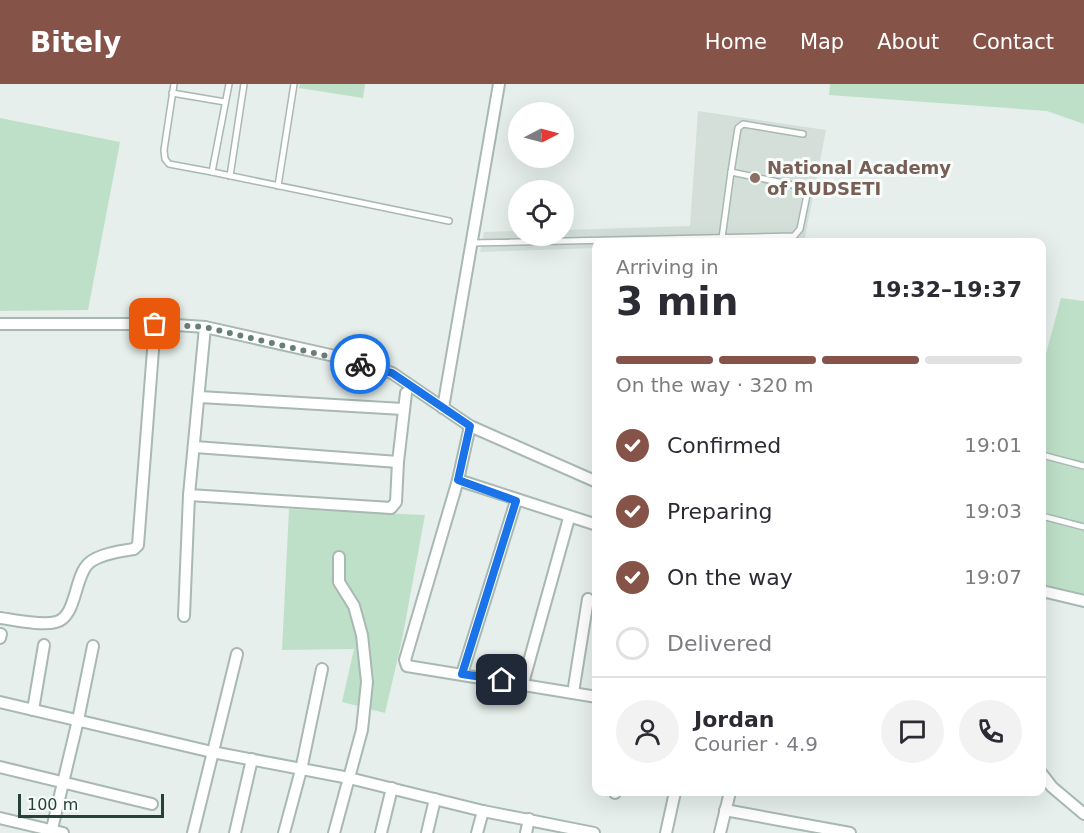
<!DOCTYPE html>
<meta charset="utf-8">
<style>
:root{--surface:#fff;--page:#f2f2f3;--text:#2b2b33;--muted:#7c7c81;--line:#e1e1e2;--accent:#855347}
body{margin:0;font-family:"DejaVu Sans",sans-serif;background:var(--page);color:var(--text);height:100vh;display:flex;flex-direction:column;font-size:22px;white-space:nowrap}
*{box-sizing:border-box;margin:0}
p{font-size:20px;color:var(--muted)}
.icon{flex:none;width:33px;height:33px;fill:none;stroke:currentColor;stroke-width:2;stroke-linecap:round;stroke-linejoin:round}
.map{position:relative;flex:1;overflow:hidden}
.drawer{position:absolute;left:592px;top:154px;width:454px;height:558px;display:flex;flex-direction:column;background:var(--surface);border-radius:12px;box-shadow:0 6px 24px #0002}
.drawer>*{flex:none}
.needle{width:39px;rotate:84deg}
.buttons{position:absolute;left:508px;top:18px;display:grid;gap:12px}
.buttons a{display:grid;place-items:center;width:66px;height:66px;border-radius:50%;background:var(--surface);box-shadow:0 6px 24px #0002;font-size:30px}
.scale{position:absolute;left:18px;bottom:15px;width:146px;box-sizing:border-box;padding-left:6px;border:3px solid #24423a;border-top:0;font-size:16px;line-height:21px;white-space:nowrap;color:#24423a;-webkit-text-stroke:4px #f7fbf9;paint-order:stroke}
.pin{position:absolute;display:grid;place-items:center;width:51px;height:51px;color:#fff;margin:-26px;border-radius:12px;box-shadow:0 3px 9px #0006}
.courier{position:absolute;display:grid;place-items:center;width:60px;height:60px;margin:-30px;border:4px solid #1a73e8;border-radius:50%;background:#fff;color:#222;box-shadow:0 2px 8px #0007}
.headline em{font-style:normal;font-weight:600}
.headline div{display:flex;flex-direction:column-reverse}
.headline{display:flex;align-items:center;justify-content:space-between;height:102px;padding:0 24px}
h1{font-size:39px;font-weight:600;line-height:45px}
.bar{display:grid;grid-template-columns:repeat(4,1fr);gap:9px 6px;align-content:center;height:72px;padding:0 24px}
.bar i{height:8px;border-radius:4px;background:var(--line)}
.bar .selected{background:var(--accent)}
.bar p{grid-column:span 4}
.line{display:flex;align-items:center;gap:15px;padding:0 24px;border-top:2px solid var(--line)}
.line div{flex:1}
.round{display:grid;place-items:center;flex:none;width:63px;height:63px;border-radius:32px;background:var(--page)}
ol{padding:0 24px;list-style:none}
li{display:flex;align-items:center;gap:18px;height:66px}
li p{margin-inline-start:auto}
li .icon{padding:6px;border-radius:50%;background:var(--accent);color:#fff;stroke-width:4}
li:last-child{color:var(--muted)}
li i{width:33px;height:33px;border:3px solid var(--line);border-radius:50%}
header{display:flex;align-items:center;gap:36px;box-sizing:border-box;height:84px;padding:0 30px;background:var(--accent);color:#fff}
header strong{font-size:28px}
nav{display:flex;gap:33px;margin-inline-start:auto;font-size:21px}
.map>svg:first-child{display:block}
.built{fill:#d4dfda}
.green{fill:#bfe0c8}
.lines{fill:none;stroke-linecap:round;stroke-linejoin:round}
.service-casing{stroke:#a8b8b2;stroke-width:8}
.minor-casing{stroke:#a8b8b2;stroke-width:14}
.service{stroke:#fff;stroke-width:5}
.minor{stroke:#fff;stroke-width:10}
.done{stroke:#687f78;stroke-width:6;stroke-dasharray:0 10.8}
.route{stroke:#1a73e8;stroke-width:8}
.education-dot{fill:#8d6e63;stroke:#f7fbf9;stroke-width:2}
.labels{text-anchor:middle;stroke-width:6;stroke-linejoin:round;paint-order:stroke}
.education-label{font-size:18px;font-weight:bold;fill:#785e54;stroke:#f7fbf9;text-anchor:start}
</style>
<header>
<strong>Bitely</strong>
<nav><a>Home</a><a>Map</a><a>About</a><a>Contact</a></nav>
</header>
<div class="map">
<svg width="1084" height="749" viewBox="0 0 1084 749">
<rect width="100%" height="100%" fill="#e6efeb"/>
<path class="built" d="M 698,27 L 826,46 L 804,158 L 597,159 L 597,164 L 480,168 L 484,148 L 519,147 L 519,152 L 564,152 L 564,146 L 690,142 Z"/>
<g class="green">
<path d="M 300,0 L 365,0 L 363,14 L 299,4 Z"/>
<path d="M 830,0 L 1084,0 L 1084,40 L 1047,27 L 829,11 Z"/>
<path d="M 0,34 L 120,58 L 88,226 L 0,227 Z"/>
<path d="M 1061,214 L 1084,217 L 1084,524 L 1043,513 L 1043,281 Z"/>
<path d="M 289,425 L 425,431 L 402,556 L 385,629 L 342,618 L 354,565 L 282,566 Z"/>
</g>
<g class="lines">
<g class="service-casing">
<g id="service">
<path d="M 174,0 L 164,66 L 165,75 L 169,80 L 212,88 L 229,0"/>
<path d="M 172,9 L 225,18"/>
<path d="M 212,88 L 449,137"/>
<path d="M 731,88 L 738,44 L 743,40 L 803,50"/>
<path d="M 230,92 L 244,0"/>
<path d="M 278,102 L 294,0"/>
<path d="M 471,159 L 794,152 L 800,145 L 808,106 L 802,103 L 731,88 L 722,154"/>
<path d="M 1042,371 L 1084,382"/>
<path d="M 1042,432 L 1084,443"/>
</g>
</g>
<g class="minor-casing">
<g id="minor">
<path d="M 0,240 L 162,240 L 205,243 L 339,273 L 392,289 L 470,342 L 597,398"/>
<path d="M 205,243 L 189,411 L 391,424 L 396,418 L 398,378 L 406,309"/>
<path d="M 199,313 L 403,325"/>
<path d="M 443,324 L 499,0"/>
<path d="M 470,342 L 458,396 L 405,576 L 407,582 L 597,613"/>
<path d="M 195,363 L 398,378"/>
<path d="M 458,396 L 597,441"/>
<path d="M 1042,507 L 1084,517"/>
<path d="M 184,532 L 189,411"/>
<path d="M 0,534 C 15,536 42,542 56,538 C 77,533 74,492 89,479 C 99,470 121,467 134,465 L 138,461 L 155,240"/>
<path d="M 0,554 L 1,550"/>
<path d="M 462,590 L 516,417"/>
<path d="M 523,599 L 569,434"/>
<path d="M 573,609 L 588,515"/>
<path d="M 0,618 L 212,668 L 349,694 L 483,727 L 594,749"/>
<path d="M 33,626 L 44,561"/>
<path d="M 0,683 L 152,720"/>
<path d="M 1042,690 L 1052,703 L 1084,730"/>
<path d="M 615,709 L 615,708"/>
<path d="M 725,726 L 850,749"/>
<path d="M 0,734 L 63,749"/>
<path d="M 51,749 L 78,636 L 93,562"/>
<path d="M 193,749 L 237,570"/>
<path d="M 235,749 L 252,675"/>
<path d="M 284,749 L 301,686 L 322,585"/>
<path d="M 334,749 L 362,646 L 367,598 L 362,551 L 354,522 L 339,498 L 339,473"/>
<path d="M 381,749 L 392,704"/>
<path d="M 427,749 L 435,715"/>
<path d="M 477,749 L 483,727"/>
<path d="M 526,749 L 529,735"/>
<path d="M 666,749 L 675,708"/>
<path d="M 720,749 L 730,708"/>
</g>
</g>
<use href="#service" class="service"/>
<use href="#minor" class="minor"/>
</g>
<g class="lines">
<path class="done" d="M 155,240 L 205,243 L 360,280"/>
<path class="route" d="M 360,280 L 392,289 L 470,342 L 458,396 L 516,417 L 462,590 L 502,596"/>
</g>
<circle class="education-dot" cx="755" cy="94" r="6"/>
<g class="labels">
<g class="education-label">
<text x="767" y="90">National Academy<tspan x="767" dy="21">of RUDSETI</tspan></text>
</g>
</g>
</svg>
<div class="buttons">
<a><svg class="needle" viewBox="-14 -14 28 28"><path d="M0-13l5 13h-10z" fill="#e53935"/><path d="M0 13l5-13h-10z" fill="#7c7c81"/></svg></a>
<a><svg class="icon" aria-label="locate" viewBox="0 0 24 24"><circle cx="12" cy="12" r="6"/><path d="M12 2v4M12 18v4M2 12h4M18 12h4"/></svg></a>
</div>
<div class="scale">100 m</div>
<div class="pin" style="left:155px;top:240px;background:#ea580c"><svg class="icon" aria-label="bag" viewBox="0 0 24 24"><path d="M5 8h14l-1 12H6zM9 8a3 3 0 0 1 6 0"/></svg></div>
<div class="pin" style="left:502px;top:596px;background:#1f2937"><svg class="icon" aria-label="home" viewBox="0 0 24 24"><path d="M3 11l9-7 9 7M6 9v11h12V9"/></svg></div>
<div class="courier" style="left:360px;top:280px"><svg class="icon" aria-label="bike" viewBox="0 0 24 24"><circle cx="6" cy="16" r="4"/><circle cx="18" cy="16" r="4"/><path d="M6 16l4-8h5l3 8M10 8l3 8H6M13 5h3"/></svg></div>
<section class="drawer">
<div class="headline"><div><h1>3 min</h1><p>Arriving in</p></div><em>19:32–19:37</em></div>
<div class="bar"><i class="selected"></i><i class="selected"></i><i class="selected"></i><i></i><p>On the way · 320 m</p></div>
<ol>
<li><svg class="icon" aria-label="check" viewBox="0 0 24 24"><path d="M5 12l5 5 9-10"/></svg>Confirmed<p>19:01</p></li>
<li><svg class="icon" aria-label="check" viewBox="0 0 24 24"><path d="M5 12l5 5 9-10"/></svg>Preparing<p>19:03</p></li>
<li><svg class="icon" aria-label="check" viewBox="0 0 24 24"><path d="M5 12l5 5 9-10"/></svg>On the way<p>19:07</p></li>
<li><i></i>Delivered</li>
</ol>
<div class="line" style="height:108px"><a class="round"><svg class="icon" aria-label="person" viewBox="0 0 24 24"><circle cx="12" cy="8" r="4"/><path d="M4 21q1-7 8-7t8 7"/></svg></a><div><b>Jordan</b><p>Courier · 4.9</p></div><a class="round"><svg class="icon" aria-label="chat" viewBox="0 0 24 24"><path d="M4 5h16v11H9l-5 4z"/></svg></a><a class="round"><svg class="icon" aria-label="phone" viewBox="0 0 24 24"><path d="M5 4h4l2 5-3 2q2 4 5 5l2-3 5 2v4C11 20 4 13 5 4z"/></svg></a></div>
</section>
</div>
